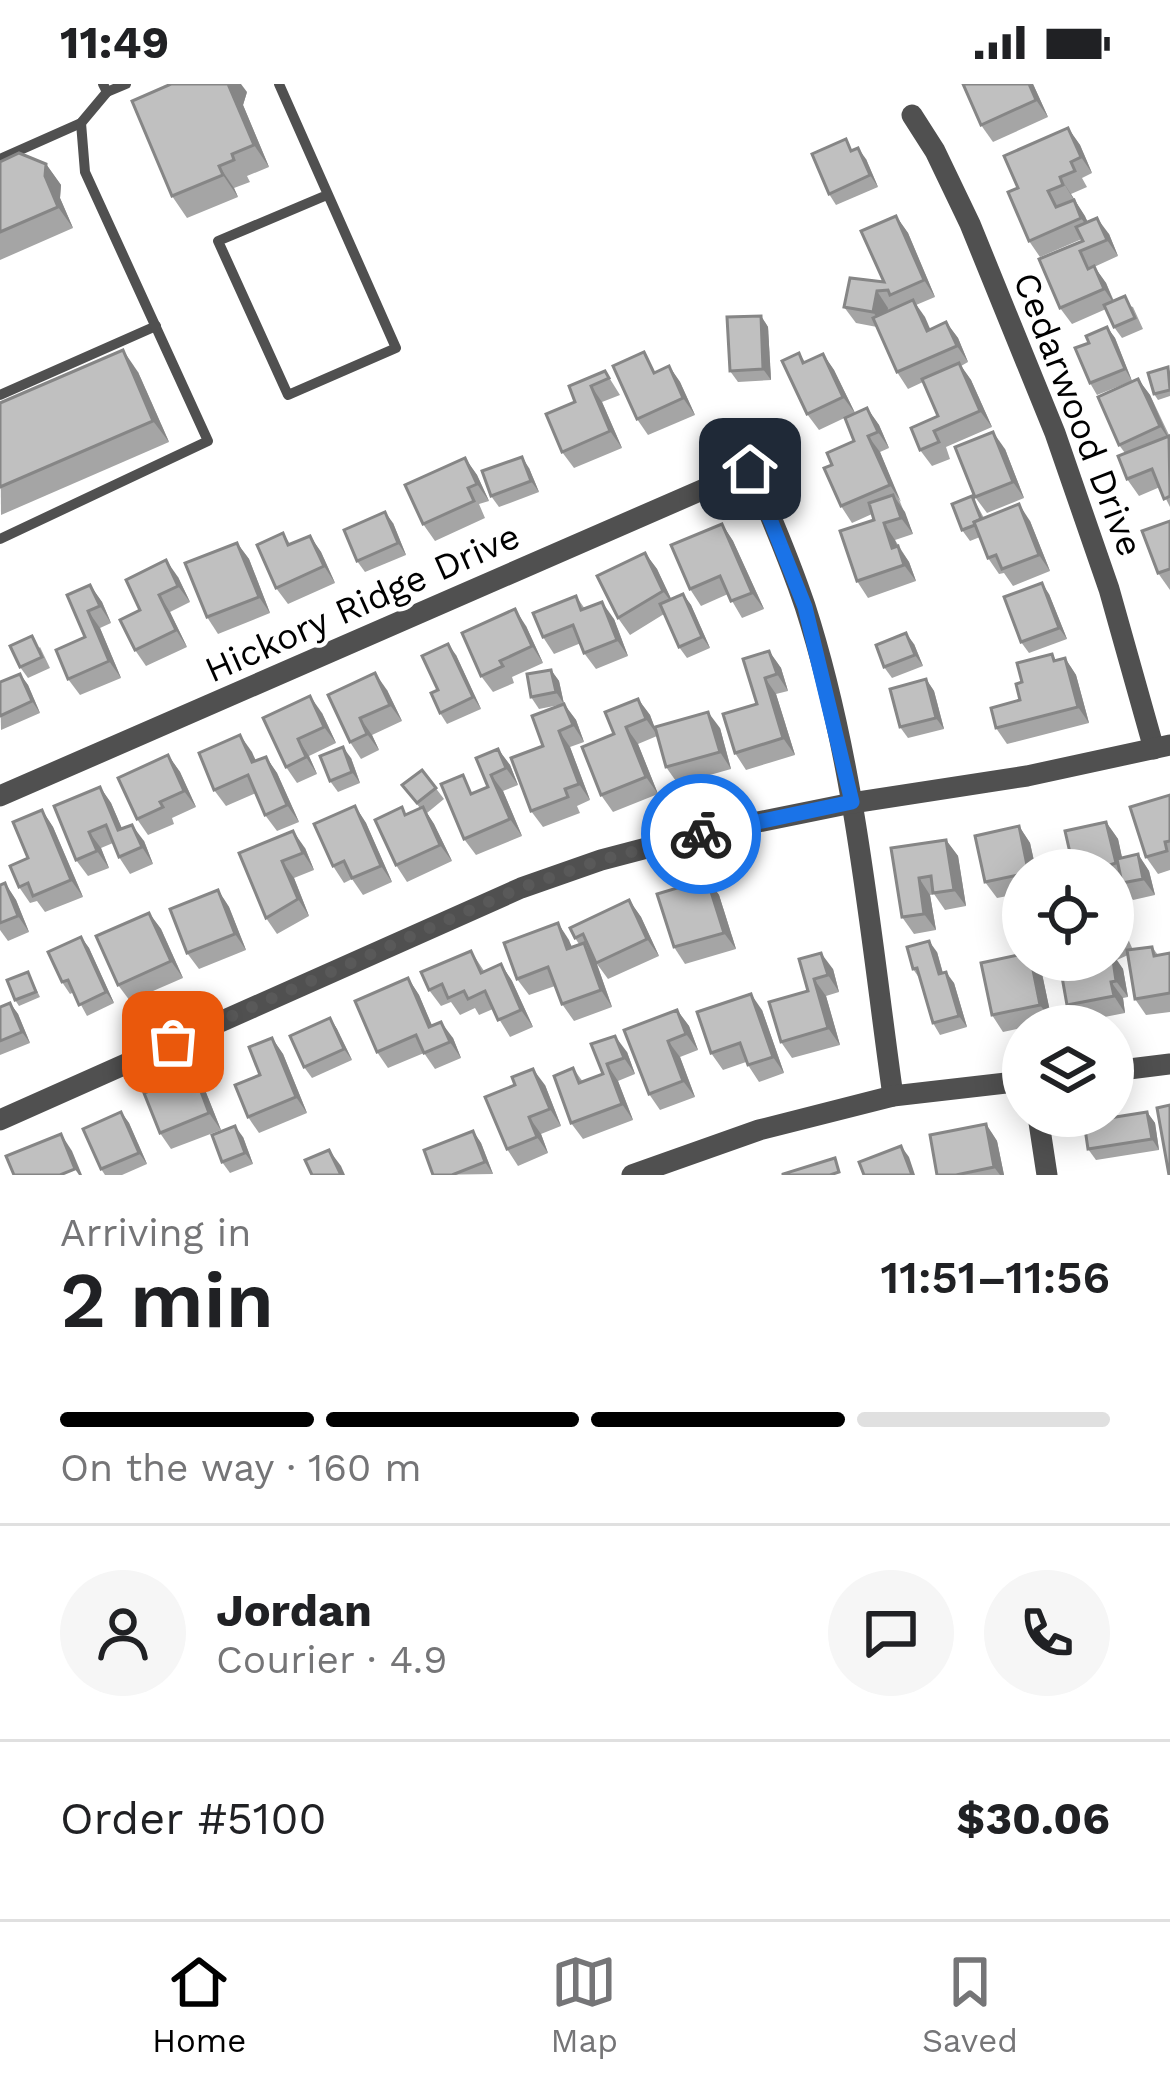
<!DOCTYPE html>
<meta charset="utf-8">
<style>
:root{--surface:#fff;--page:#f6f6f6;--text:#202124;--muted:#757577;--line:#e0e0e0;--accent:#000}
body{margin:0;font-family:"Work Sans",sans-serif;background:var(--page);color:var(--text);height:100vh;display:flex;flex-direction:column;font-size:45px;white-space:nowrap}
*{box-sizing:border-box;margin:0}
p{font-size:39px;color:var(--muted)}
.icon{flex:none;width:66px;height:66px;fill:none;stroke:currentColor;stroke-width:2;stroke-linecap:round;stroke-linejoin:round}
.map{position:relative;height:1091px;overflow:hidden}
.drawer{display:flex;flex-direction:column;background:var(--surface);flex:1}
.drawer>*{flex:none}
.controls{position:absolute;left:1002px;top:765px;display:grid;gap:24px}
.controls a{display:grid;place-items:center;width:132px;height:132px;border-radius:50%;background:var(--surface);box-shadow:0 6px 30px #0003;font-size:60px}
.pin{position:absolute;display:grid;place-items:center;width:102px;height:102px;color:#fff;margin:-51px;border-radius:24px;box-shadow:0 6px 18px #0006}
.courier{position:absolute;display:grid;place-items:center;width:120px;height:120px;margin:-60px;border:9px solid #1a73e8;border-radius:50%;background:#fff;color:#222;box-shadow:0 3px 15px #0007}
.overview em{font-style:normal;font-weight:600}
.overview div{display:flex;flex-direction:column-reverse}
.overview{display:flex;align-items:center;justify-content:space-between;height:204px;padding:0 60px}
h1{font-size:78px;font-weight:600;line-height:90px}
.bar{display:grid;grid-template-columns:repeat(4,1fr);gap:18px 12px;align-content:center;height:144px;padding:0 60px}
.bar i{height:15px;border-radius:9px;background:var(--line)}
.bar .on{background:var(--accent)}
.bar p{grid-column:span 4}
.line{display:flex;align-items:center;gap:30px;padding:0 60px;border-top:3px solid var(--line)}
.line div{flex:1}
.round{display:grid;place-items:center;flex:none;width:126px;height:126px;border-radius:63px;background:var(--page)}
.status{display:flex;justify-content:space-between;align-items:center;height:84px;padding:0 60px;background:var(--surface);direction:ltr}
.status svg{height:33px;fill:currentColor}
.tabs{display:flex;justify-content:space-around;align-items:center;height:168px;border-top:3px solid var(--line);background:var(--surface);font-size:33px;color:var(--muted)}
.tabs a{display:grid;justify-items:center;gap:6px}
.tabs .on{color:var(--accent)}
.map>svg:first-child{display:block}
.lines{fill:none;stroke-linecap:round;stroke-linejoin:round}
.service{stroke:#505050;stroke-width:10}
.minor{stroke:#505050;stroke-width:21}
.wall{fill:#a5a5a5}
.shaded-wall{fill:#868686}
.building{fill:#c0c0c0;stroke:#868686;stroke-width:3}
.done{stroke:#595959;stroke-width:12;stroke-dasharray:0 21.6}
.route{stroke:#1a73e8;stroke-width:15}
.labels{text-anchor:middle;stroke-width:9;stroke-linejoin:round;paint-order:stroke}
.street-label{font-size:36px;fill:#000;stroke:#fff}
</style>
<div class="status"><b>11:49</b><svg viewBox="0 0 49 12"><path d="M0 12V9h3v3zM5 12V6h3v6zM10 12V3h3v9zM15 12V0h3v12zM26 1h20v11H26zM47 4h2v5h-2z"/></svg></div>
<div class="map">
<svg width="1170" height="1091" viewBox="0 0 1170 1091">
<rect width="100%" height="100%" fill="#fff"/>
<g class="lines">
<g class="service">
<path d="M 103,0 L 107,8 L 126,0"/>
<path d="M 279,0 L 396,264 L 288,311 L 218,157 L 327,111"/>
<path d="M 0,75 L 81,39 L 107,8"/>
<path d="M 0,311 L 156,242"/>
<path d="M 0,455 L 208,357 L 85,88 L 81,39"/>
</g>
<g class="minor">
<path d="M 912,31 L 935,67 L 970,140 L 1055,349 L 1109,505 L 1154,665"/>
<path d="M 0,712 L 750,385 C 770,430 789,475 805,522 C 856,680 870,849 893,1012"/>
<path d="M 1113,987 L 1170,980"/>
<path d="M 1038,1032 L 1047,1091"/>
<path d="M 0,1036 L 521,804 L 601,776 L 704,749 L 852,719 L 1027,692 L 1170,661"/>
<path d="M 632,1091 L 759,1046 L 893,1012 L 1023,997"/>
</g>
</g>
<g class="wall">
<path d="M 1033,0 L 1048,33 L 993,58 L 981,41 Z"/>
<path d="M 247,8 L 243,21 L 269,83 L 247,92 L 250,98 L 234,104 L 238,113 L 187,134 L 172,112 Z"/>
<path d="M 1068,44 L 1080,61 L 1092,89 L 1082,94 L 1087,103 L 1071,110 L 1088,138 L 1109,150 L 1118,172 L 1094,183 L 1106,199 L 1114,217 L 1133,223 L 1143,245 L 1122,254 L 1114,243 L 1106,225 L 1072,240 L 1060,224 L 1082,155 L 1040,173 L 1029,157 L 1018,104 Z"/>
<path d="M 866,75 L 878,103 L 836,121 L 829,110 Z"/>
<path d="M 0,78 L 46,80 L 61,101 L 60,114 L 73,144 L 0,176 Z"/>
<path d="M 896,132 L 908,149 L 935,213 L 916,221 L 930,245 L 946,238 L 958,254 L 968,278 L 961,282 L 971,296 L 992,343 L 946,363 L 950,375 L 932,382 L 920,366 L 938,332 L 923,298 L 908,305 L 897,288 L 877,243 L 856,239 L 844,223 L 884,198 Z"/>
<path d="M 761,232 L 768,243 L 771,296 L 738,298 L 730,287 Z"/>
<path d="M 1107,243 L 1115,254 L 1132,297 L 1097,311 L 1090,299 L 1089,259 Z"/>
<path d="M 799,269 L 805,278 L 823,270 L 834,286 L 855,329 L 819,346 L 807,330 Z"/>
<path d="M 669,282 L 680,298 L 695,331 L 648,351 L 637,335 L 657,287 Z"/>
<path d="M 1170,286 L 1170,312 L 1158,316 L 1154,310 Z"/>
<path d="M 605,287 L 620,311 L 602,318 L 622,364 L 574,384 L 562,368 L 575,318 Z"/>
<path d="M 138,288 L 169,358 L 1,431 L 0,319 Z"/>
<path d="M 1138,295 L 1150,311 L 1170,353 L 1170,423 L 1160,403 L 1139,412 L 1127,395 L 1125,369 L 1119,361 Z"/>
<path d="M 867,324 L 879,341 L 889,364 L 880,368 L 913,450 L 895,456 L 909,478 L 916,497 L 868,514 L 857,497 L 874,436 L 872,430 L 852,439 L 841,422 L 832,381 L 854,357 Z"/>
<path d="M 1005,365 L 1024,414 L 987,429 L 975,413 Z"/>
<path d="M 465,374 L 477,391 L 489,417 L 479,420 L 485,434 L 435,457 L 423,440 Z"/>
<path d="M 529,384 L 539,408 L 499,423 L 491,412 Z"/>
<path d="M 972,412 L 984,434 L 1030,437 L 1050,487 L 1013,502 L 1004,489 L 999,490 L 988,474 L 980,453 L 970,457 L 962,446 Z"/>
<path d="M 1170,437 L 1170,506 L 1158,489 Z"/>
<path d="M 393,439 L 406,471 L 365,488 L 357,477 Z"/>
<path d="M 722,440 L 733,457 L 764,525 L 742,534 L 728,510 L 701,522 L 690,505 Z"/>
<path d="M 283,449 L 290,460 L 310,452 L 321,468 L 335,499 L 288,520 L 276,504 Z"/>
<path d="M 237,459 L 249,475 L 270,529 L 218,550 L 207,533 Z"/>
<path d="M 645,469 L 657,485 L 671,515 L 683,510 L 691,521 L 710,564 L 687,574 L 679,563 L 664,530 L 630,551 L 618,534 Z"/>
<path d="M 178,493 L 190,518 L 170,528 L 187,563 L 146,582 L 135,566 L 140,526 Z"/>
<path d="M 90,501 L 102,518 L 111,539 L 100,544 L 121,594 L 80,611 L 68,595 L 85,553 Z"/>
<path d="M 1049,510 L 1067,555 L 1029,569 L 1021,558 Z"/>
<path d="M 576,512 L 585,525 L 614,535 L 628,572 L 596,585 L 584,569 L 581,559 L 554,570 L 543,553 Z"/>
<path d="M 526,542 L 543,579 L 512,593 L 514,599 L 493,608 L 481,592 Z"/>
<path d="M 914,560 L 923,582 L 892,594 L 884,583 Z"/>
<path d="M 40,563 L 50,584 L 28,594 L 20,583 Z"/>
<path d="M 769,567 L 781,584 L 788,607 L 776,610 L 795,671 L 746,686 L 735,669 L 757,620 Z"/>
<path d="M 1052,570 L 1056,576 L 1065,574 L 1076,591 L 1089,639 L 1007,660 L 996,644 L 1020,616 L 1022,598 Z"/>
<path d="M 456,571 L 481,625 L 447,640 L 440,629 L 438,606 Z"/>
<path d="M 551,586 L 559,597 L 564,620 L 539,625 L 531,613 Z"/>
<path d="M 20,590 L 28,601 L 40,629 L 1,646 L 0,598 Z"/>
<path d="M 926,595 L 934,607 L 944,645 L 908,654 L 900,643 Z"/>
<path d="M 387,606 L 402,637 L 372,651 L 379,666 L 361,675 L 350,658 L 328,611 Z"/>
<path d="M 638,615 L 650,631 L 655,645 L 720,644 L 731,685 L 678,700 L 666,683 L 657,652 L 638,660 L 658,710 L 613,728 L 601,711 L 614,650 Z"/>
<path d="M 564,620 L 576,636 L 584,658 L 570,663 L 590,716 L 577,722 L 580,729 L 543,743 L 531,727 L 543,662 Z"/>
<path d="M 322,629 L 336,659 L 309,672 L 317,690 L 297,699 L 286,683 L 263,634 Z"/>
<path d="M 240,651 L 256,677 L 266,673 L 277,689 L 299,738 L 277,747 L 265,731 L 256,709 L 226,722 L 214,706 Z"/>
<path d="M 498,665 L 510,681 L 518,701 L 503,707 L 522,752 L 476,771 L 464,755 L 488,703 Z"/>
<path d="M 168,671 L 180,688 L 196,723 L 172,734 L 174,740 L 148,751 L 137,735 Z"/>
<path d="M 351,674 L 360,699 L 338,708 L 330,697 Z"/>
<path d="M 422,686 L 444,715 L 427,729 L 434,740 L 452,777 L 407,798 L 396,781 L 407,730 L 420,724 L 402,701 Z"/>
<path d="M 100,703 L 111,719 L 122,745 L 144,757 L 153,780 L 130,790 L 119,773 L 113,759 L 101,764 L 109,784 L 88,792 L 76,776 Z"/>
<path d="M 1170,711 L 1170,786 L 1158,790 L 1146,773 Z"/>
<path d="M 355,722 L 366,739 L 392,798 L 363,811 L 352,795 L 344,799 L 333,782 Z"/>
<path d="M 42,726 L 53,743 L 83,813 L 45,828 L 37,817 L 30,819 L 19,803 Z"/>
<path d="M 1106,738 L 1118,755 L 1122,774 L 1138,770 L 1149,787 L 1155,811 L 1133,816 L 1121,797 L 1113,799 L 1113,786 L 1074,786 Z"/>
<path d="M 1019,742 L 1030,759 L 1036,786 L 1023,786 L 1023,809 L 997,814 L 985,798 Z"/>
<path d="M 946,756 L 958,772 L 966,822 L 945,826 L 934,810 L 930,811 L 936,846 L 914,850 L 902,833 L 891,764 Z"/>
<path d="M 305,764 L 314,786 L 294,794 L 309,832 L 277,850 L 266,834 L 239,769 Z"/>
<path d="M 707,795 L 719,811 L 736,865 L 685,880 L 674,863 Z"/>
<path d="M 5,799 L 16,816 L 29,848 L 8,857 L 0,846 L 0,801 Z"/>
<path d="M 218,806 L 229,823 L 246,866 L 199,885 L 187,869 Z"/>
<path d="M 629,816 L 641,833 L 659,872 L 608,895 L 597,880 L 612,923 L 574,937 L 562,920 L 555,902 L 529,911 L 517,895 L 558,839 L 572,863 L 579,860 L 575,854 Z"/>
<path d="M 149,829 L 161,845 L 183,894 L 130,917 L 118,901 Z"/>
<path d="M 1113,839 L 1125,848 L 1133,866 L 1152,863 L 1158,871 L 1170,869 L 1170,928 L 1146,931 L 1135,915 L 1128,871 L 1117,876 L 1123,885 L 1128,913 L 1123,914 L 1125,929 L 1079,938 L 1067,921 L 1113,876 Z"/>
<path d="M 81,853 L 89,864 L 114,919 L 87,932 L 74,908 L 70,910 L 62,898 Z"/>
<path d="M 471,867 L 484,887 L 501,880 L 512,897 L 533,943 L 510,953 L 493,925 L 479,931 L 475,924 L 460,931 L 451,918 L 441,922 L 429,906 Z"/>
<path d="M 937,868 L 943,889 L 954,899 L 967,943 L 940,951 L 933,939 L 920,895 L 913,885 Z"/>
<path d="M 799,875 L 833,885 L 839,908 L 826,912 L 840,961 L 792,974 L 781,958 L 808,907 Z"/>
<path d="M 1023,876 L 1059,876 L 1038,881 L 1041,885 L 1052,937 L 1003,948 L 992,931 Z"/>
<path d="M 28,888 L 40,913 L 19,922 L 15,916 Z"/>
<path d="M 408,894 L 419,911 L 432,942 L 453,954 L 461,974 L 435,985 L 424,969 L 388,984 L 377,968 Z"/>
<path d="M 10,919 L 18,930 L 30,959 L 0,971 L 0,923 Z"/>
<path d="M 677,926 L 689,942 L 698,966 L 680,973 L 695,1013 L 660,1026 L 649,1010 Z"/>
<path d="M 762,926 L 784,989 L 759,998 L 746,978 L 723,986 L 711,969 Z"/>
<path d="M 330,934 L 337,945 L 352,976 L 312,994 L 304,983 Z"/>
<path d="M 272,954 L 283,970 L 307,1029 L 259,1049 L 248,1033 Z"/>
<path d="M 591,960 L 627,968 L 635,990 L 618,997 L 633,1036 L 583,1055 L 571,1039 L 573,984 L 583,998 L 603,990 Z"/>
<path d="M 194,989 L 205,1006 L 221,1046 L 171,1065 L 160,1049 Z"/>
<path d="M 545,1001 L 561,1042 L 541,1050 L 548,1069 L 518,1082 L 507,1065 Z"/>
<path d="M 121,1028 L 129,1039 L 147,1080 L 122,1091 L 105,1091 L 101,1085 Z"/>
<path d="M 1147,1028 L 1155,1039 L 1159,1066 L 1096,1076 L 1088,1065 Z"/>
<path d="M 986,1040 L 997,1057 L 1004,1091 L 937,1091 Z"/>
<path d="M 473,1047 L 481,1059 L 493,1090 L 433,1091 Z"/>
<path d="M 243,1053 L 253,1080 L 230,1089 L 222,1078 Z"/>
</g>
<g class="shaded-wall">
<path d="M 228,0 L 241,0 L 247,8 L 243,21 L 269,83 L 254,61 Z"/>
<path d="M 1029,0 L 1033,0 L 1048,33 L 1036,16 Z"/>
<path d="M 1068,44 L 1080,61 L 1092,89 L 1081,73 Z"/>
<path d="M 858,64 L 866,75 L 878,103 L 870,91 Z"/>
<path d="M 46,80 L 61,101 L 60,114 L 73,144 L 58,123 L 45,92 Z"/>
<path d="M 219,82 L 234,104 L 238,113 L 223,91 Z"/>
<path d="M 1060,93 L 1085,132 L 1093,151 L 1081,134 L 1074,116 Z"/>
<path d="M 896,132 L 908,149 L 935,213 L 924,196 Z"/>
<path d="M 1097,134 L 1109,150 L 1118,172 L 1107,156 Z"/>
<path d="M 1094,182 L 1106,199 L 1115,221 L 1104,205 Z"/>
<path d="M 877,207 L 888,224 L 885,244 L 873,228 Z"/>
<path d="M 913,216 L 925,233 L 938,263 L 927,247 Z"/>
<path d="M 761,232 L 768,243 L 771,296 L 763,285 Z"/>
<path d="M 946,238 L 958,254 L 968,278 L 957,262 Z"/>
<path d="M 1107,243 L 1115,254 L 1132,297 L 1125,285 Z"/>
<path d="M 123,266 L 138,288 L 169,358 L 153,337 Z"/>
<path d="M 823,270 L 834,286 L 855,329 L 843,313 Z"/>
<path d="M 959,279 L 971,296 L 992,343 L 980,327 Z"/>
<path d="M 669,282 L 680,298 L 695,331 L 683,314 Z"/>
<path d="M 1138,295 L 1150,311 L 1170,357 L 1160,342 Z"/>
<path d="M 591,302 L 602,318 L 622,364 L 610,347 Z"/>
<path d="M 867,324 L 879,341 L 889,364 L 878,348 Z"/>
<path d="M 993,348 L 1005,365 L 1024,414 L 1013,398 Z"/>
<path d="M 868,352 L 880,368 L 901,418 L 890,401 Z"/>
<path d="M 522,373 L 529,384 L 539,408 L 531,397 Z"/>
<path d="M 465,374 L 477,391 L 489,417 L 477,400 Z"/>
<path d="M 893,411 L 905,428 L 913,450 L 901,434 Z"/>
<path d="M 1019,420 L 1030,437 L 1050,487 L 1039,471 Z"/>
<path d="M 385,428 L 393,439 L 406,471 L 398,459 Z"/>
<path d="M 884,439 L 895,456 L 904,480 L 892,464 Z"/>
<path d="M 722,440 L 733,457 L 764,525 L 752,509 Z"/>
<path d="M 310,452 L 321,468 L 335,499 L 324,482 Z"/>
<path d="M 237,459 L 249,475 L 270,529 L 259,513 Z"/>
<path d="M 898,462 L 909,478 L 916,497 L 904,481 Z"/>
<path d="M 645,469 L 657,485 L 675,523 L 663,507 Z"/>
<path d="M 166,476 L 178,493 L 190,518 L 178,502 Z"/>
<path d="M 1042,499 L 1049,510 L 1067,555 L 1059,544 Z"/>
<path d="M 90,501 L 102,518 L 111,539 L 100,522 Z"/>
<path d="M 683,510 L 691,521 L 710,564 L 702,553 Z"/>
<path d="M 159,511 L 170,528 L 187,563 L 176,546 Z"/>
<path d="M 602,518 L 614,535 L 628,572 L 617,556 Z"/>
<path d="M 515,525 L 526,542 L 543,579 L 532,562 Z"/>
<path d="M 88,527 L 100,544 L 121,594 L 109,577 Z"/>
<path d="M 906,549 L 914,560 L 923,582 L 915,571 Z"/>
<path d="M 448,560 L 456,571 L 481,625 L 473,613 Z"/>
<path d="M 769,567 L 781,584 L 788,607 L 777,590 Z"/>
<path d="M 1065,574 L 1076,591 L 1089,639 L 1078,623 Z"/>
<path d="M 551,586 L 559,597 L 564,620 L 556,608 Z"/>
<path d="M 375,589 L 387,606 L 402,637 L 390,621 Z"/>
<path d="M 20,590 L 28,601 L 40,629 L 32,617 Z"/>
<path d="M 765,594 L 776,610 L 795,671 L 783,654 Z"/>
<path d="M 926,595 L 934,607 L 944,645 L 936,634 Z"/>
<path d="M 310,612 L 322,629 L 336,659 L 324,643 Z"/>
<path d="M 638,615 L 650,631 L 658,652 L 646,635 Z"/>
<path d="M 564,620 L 576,636 L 584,658 L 573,641 Z"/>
<path d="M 708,628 L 720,644 L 731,685 L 720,668 Z"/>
<path d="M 360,634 L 372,651 L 379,666 L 367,650 Z"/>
<path d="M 626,643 L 638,660 L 658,710 L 646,693 Z"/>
<path d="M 559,647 L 570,663 L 590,716 L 579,700 Z"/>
<path d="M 240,651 L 252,668 L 264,695 L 252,678 Z"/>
<path d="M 298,655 L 309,672 L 317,690 L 306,673 Z"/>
<path d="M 343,663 L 351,674 L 360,699 L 352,688 Z"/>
<path d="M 498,665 L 510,681 L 518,701 L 506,684 Z"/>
<path d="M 168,671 L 180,688 L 196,723 L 184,707 Z"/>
<path d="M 266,673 L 277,689 L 299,738 L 287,721 Z"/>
<path d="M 491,691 L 503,707 L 522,752 L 510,735 Z"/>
<path d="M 100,703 L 111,719 L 130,763 L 118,746 Z"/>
<path d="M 355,722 L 366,739 L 392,798 L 381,782 Z"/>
<path d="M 423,723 L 434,740 L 452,777 L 440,761 Z"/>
<path d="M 42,726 L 53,743 L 83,813 L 71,796 Z"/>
<path d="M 1106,738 L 1118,755 L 1127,796 L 1116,779 Z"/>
<path d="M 132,741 L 144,757 L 153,780 L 142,763 Z"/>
<path d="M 1019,742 L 1030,759 L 1036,786 L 1028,786 Z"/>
<path d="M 293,747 L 305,764 L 314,786 L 303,769 Z"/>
<path d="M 89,748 L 101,764 L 109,784 L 97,767 Z"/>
<path d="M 946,756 L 958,772 L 966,822 L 954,806 Z"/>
<path d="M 1138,770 L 1149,787 L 1155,811 L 1143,795 Z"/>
<path d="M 282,777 L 294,794 L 309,832 L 298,815 Z"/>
<path d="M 919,794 L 930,811 L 936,846 L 924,830 Z"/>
<path d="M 707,795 L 719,811 L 736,865 L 724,849 Z"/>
<path d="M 5,799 L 16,816 L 29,848 L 18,832 Z"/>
<path d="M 218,806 L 229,823 L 246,866 L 235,850 Z"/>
<path d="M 629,816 L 641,833 L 659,872 L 647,855 Z"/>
<path d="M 149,829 L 161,845 L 183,894 L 171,877 Z"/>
<path d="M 558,839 L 569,856 L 579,881 L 567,865 Z"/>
<path d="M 81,853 L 89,864 L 114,919 L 106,908 Z"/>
<path d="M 929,857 L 937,868 L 946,901 L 939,890 Z"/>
<path d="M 584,859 L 595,875 L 612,923 L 601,906 Z"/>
<path d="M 821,869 L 833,885 L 839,908 L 828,891 Z"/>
<path d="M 1113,871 L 1123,885 L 1128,913 L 1116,897 Z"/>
<path d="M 1031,876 L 1034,876 L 1041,885 L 1052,937 L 1040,921 Z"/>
<path d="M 501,880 L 512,897 L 533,943 L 521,926 Z"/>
<path d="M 946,888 L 954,899 L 967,943 L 959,932 Z"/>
<path d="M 408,894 L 419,911 L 440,960 L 429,943 Z"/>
<path d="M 814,895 L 826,912 L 840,961 L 828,944 Z"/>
<path d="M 1111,898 L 1123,914 L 1125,929 L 1114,912 Z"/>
<path d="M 751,910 L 762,926 L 784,989 L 773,973 Z"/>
<path d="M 10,919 L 18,930 L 30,959 L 22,948 Z"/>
<path d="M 677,926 L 689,942 L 698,966 L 686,950 Z"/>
<path d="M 330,934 L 337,945 L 352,976 L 344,965 Z"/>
<path d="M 441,938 L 453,954 L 461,974 L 450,958 Z"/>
<path d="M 615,952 L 627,968 L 635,990 L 624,974 Z"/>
<path d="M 272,954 L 283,970 L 307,1029 L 296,1013 Z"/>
<path d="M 668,957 L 680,973 L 695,1013 L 683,997 Z"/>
<path d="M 607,980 L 618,997 L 633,1036 L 622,1020 Z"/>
<path d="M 533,985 L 545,1001 L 561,1042 L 550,1025 Z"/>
<path d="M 194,989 L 205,1006 L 221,1046 L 209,1029 Z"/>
<path d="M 121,1028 L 129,1039 L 147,1080 L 139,1069 Z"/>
<path d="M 1147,1028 L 1155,1039 L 1159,1066 L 1152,1055 Z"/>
<path d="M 529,1033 L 541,1050 L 548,1069 L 537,1053 Z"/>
<path d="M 986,1040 L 997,1057 L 1004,1091 L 1000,1091 L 994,1083 Z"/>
<path d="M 235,1042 L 243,1053 L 253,1080 L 245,1069 Z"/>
<path d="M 473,1047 L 481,1059 L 493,1090 L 485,1078 Z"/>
<path d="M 61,1050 L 72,1067 L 82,1091 L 79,1091 L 75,1085 Z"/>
<path d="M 901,1062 L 909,1073 L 915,1091 L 912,1091 Z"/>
<path d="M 329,1066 L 341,1082 L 345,1091 L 341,1091 Z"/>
</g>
<g class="building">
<path d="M 171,0 L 228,0 L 254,61 L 232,70 L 234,76 L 219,82 L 223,91 L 172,112 L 132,17 Z"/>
<path d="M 963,0 L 1029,0 L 1036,16 L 981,41 Z"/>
<path d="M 1068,44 L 1081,73 L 1071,78 L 1075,87 L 1060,93 L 1063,101 L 1048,107 L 1056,123 L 1074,116 L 1081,134 L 1029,157 L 1008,108 L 1018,104 L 1004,72 Z"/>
<path d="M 846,55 L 851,67 L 858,64 L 870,91 L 829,110 L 812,70 Z"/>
<path d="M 19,69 L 46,80 L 45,92 L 58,123 L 0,148 L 0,78 Z"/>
<path d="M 896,132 L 924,196 L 890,211 L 888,206 L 877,207 L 873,228 L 844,223 L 850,194 L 884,198 L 861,147 Z"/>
<path d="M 1097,134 L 1107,156 L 1080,167 L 1088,185 L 1094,182 L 1104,205 L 1060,224 L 1039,175 L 1083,157 L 1076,143 Z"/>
<path d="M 1125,212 L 1135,234 L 1114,243 L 1104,221 Z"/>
<path d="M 913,216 L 927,247 L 946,238 L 957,262 L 897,288 L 873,234 Z"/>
<path d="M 761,232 L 763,285 L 730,287 L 727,233 Z"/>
<path d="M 1107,243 L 1125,285 L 1090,299 L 1075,264 L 1089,259 L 1086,252 Z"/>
<path d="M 123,266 L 153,337 L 0,403 L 0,319 Z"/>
<path d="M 644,268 L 654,289 L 669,282 L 683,314 L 637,335 L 613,282 Z"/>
<path d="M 799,269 L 803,279 L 823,270 L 843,313 L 807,330 L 782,277 Z"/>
<path d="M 959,279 L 980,327 L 934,347 L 939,358 L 920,366 L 911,344 L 938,332 L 922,295 Z"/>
<path d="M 1168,283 L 1170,306 L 1154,310 L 1148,289 Z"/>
<path d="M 605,287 L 609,294 L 591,302 L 610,347 L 562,368 L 546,330 L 575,318 L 569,302 Z"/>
<path d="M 1138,295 L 1160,342 L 1119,361 L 1098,313 Z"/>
<path d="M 867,324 L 878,348 L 868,352 L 890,401 L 841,422 L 824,384 L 832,381 L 827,369 L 854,357 L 845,334 Z"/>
<path d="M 993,348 L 1013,398 L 975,413 L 955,363 Z"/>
<path d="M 1169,352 L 1170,412 L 1164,415 L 1152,385 L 1127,395 L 1118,372 Z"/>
<path d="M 522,373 L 531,397 L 491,412 L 482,387 Z"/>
<path d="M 465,374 L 477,400 L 468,404 L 474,417 L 423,440 L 405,401 Z"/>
<path d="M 893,411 L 901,434 L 884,439 L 892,464 L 898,462 L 904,481 L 857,497 L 840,447 L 874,436 L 869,419 Z"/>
<path d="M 972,412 L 981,435 L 974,438 L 975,441 L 962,446 L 952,420 Z"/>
<path d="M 1019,420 L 1039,471 L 1002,485 L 996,471 L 988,474 L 974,438 Z"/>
<path d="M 385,428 L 398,459 L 357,477 L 344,446 Z"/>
<path d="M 1170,437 L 1170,485 L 1158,489 L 1142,447 Z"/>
<path d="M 722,440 L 752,509 L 731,517 L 720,492 L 690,505 L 671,461 Z"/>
<path d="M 283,449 L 288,461 L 310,452 L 324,482 L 276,504 L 257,461 Z"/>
<path d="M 237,459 L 259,513 L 207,533 L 185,479 Z"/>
<path d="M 645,469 L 663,507 L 618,534 L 597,492 Z"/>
<path d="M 166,476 L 178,502 L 159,511 L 176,546 L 135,566 L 120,536 L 140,526 L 126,496 Z"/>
<path d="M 1042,499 L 1059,544 L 1021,558 L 1004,513 Z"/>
<path d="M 90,501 L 100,522 L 88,527 L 109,577 L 68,595 L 56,566 L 85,553 L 67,511 Z"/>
<path d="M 683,510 L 702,553 L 679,563 L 660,520 Z"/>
<path d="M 576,512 L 581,526 L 602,518 L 617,556 L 584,569 L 573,541 L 543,553 L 533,529 Z"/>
<path d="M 515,525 L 532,562 L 500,577 L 503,582 L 481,592 L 462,549 Z"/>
<path d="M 906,549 L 915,571 L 884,583 L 876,561 Z"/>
<path d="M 32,552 L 42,573 L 20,583 L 10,562 Z"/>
<path d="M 448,560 L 473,613 L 440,629 L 431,609 L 438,606 L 422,572 Z"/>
<path d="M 769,567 L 777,590 L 765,594 L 783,654 L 735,669 L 723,630 L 757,620 L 743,575 Z"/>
<path d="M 1052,570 L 1054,577 L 1065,574 L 1078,623 L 996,644 L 991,624 L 1020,616 L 1016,600 L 1022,598 L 1017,579 Z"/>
<path d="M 551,586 L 556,608 L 531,613 L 527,590 Z"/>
<path d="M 375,589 L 390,621 L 360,634 L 367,650 L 350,658 L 328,611 Z"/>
<path d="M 20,590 L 32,617 L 0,632 L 0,598 Z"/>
<path d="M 926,595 L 936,634 L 900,643 L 890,605 Z"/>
<path d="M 310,612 L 324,643 L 298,655 L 306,673 L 286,683 L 263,634 Z"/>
<path d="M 638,615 L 646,635 L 626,643 L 646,693 L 601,711 L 582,663 L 614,650 L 605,628 Z"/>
<path d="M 564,620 L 573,641 L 559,647 L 579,700 L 565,705 L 568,713 L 531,727 L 511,674 L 543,662 L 532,632 Z"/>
<path d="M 708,628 L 720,668 L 666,683 L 655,643 Z"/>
<path d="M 240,651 L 252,678 L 266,673 L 287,721 L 265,731 L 248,691 L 214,706 L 199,669 Z"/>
<path d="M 343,663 L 352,688 L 330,697 L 320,672 Z"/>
<path d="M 498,665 L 506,684 L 491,691 L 510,735 L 464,755 L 441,700 L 463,691 L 471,710 L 488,703 L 476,674 Z"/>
<path d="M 168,671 L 184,707 L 160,718 L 163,723 L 137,735 L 118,694 Z"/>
<path d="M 422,686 L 436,704 L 417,719 L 402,701 Z"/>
<path d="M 100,703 L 118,746 L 132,741 L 142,763 L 119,773 L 106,741 L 89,748 L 97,767 L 76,776 L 54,722 Z"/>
<path d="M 1170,711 L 1170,757 L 1165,758 L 1167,767 L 1146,773 L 1130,723 Z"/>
<path d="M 355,722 L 381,782 L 352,794 L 344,777 L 333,782 L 314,740 Z"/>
<path d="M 402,723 L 405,731 L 423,723 L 440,761 L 396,781 L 375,736 Z"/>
<path d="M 42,726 L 71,796 L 33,812 L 28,799 L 19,803 L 10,782 L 28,774 L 13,738 Z"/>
<path d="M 1106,738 L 1116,779 L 1094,786 L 1074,786 L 1065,747 Z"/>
<path d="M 1019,742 L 1028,786 L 1023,786 L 1023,790 L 985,798 L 975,752 Z"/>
<path d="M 293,747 L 303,769 L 282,777 L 298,815 L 266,834 L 239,769 Z"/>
<path d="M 946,756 L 954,806 L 933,809 L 931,792 L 919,794 L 924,830 L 902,833 L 891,764 Z"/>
<path d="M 1138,770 L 1143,795 L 1122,799 L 1117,775 Z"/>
<path d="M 707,795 L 724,849 L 674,863 L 657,810 Z"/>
<path d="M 5,799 L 18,832 L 0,839 L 0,801 Z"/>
<path d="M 218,806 L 235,850 L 187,869 L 170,825 Z"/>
<path d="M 629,816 L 647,855 L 596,879 L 583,850 L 575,854 L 570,844 Z"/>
<path d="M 149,829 L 171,877 L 118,901 L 96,852 Z"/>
<path d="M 1023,836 L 1023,866 L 1022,866 L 1016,838 Z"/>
<path d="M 1117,837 L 1126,857 L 1113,863 L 1113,839 Z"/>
<path d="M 558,839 L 567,865 L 584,859 L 601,906 L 562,920 L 548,883 L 517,895 L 504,859 Z"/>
<path d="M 81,853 L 106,908 L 79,921 L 68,896 L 62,898 L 48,868 Z"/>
<path d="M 929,857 L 939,890 L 946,888 L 959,932 L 933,939 L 917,884 L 913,885 L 907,863 Z"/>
<path d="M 1152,863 L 1154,872 L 1170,869 L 1170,909 L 1135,915 L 1127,866 Z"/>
<path d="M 471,867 L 481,889 L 501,880 L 521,926 L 498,936 L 485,907 L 468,915 L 464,907 L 448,914 L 442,900 L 429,906 L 421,888 Z"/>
<path d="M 821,869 L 828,891 L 814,895 L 828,944 L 781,958 L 769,918 L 808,907 L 799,875 Z"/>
<path d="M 1023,870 L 1023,876 L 1031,876 L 1040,921 L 992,931 L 981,879 Z"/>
<path d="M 1059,876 L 1113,876 L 1116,897 L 1111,898 L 1114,912 L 1067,921 Z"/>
<path d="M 28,888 L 36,908 L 15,916 L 7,896 Z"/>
<path d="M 408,894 L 429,943 L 441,938 L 450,958 L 424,969 L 416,951 L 377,968 L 355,917 Z"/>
<path d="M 751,910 L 773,973 L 748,981 L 740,959 L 711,969 L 697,928 Z"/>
<path d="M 10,919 L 22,948 L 0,957 L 0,923 Z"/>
<path d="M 677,926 L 686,950 L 668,957 L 683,997 L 649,1010 L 624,946 Z"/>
<path d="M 330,934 L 344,965 L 304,983 L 290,952 Z"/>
<path d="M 615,952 L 624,974 L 607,980 L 622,1020 L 571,1039 L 554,992 L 573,984 L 579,999 L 603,990 L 591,960 Z"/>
<path d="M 272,954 L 296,1013 L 248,1033 L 235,1001 L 260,991 L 249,963 Z"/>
<path d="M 533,985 L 550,1025 L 529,1033 L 537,1053 L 507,1065 L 485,1013 L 515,1001 L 512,993 Z"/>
<path d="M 194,989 L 209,1029 L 160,1049 L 144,1009 Z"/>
<path d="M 1170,1021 L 1170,1091 L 1169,1091 L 1157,1024 Z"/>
<path d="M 121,1028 L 139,1069 L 101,1085 L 83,1045 Z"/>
<path d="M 1147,1028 L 1152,1055 L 1088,1065 L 1084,1038 Z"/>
<path d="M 986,1040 L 994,1083 L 956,1091 L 937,1091 L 930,1051 Z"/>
<path d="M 235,1042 L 245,1069 L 222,1078 L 212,1051 Z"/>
<path d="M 473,1047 L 485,1078 L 452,1091 L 433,1091 L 424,1066 Z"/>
<path d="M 61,1050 L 75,1085 L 60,1091 L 14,1091 L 6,1072 Z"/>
<path d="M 901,1062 L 912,1091 L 864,1091 L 859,1078 Z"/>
<path d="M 329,1066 L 341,1091 L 312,1091 L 305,1076 Z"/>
<path d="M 835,1074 L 839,1088 L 830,1091 L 783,1091 L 783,1090 Z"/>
</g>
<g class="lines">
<path class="done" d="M 173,958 L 520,804 L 601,776 L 701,750"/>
<path class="route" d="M 701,750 L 852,718 L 805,523 L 750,385"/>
</g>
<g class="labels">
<g class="street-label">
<text transform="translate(1079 330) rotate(69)" y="13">Cedarwood Drive</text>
<text transform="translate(362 518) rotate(-24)" y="13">Hickory Ridge Drive</text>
</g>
</g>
</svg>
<div class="controls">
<a><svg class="icon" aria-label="locate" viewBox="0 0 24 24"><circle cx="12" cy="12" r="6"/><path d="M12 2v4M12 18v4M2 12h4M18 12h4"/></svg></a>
<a><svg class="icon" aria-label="layers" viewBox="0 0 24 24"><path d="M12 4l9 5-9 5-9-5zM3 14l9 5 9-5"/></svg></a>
</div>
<div class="pin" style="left:173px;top:958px;background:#ea580c"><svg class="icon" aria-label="bag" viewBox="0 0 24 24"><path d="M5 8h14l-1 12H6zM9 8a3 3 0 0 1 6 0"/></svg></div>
<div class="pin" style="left:750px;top:385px;background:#1f2937"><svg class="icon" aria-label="home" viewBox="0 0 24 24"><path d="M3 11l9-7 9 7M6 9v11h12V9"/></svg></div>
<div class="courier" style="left:701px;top:750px"><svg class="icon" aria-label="bike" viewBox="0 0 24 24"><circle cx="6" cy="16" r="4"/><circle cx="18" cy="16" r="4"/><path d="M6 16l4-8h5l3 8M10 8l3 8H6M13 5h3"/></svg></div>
</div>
<section class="drawer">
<div class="overview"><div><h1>2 min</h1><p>Arriving in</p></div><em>11:51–11:56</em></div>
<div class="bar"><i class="on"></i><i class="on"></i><i class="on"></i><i></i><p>On the way · 160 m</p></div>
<div class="line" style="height:216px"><a class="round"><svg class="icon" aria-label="person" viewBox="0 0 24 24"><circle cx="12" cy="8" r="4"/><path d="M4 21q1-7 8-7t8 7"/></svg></a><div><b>Jordan</b><p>Courier · 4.9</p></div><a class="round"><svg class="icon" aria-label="chat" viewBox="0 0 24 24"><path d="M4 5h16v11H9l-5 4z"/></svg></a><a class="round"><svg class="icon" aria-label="phone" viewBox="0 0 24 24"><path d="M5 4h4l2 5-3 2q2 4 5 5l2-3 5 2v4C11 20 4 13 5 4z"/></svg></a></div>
<div class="line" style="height:156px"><div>Order #5100</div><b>$30.06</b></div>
</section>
<nav class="tabs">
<a class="on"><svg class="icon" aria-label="home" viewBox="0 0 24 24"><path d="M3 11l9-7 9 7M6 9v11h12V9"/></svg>Home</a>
<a><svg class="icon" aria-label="map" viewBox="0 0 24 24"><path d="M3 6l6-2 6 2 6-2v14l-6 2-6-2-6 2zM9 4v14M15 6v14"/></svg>Map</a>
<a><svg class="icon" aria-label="saved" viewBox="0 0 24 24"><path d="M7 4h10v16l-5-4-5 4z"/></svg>Saved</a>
</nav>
